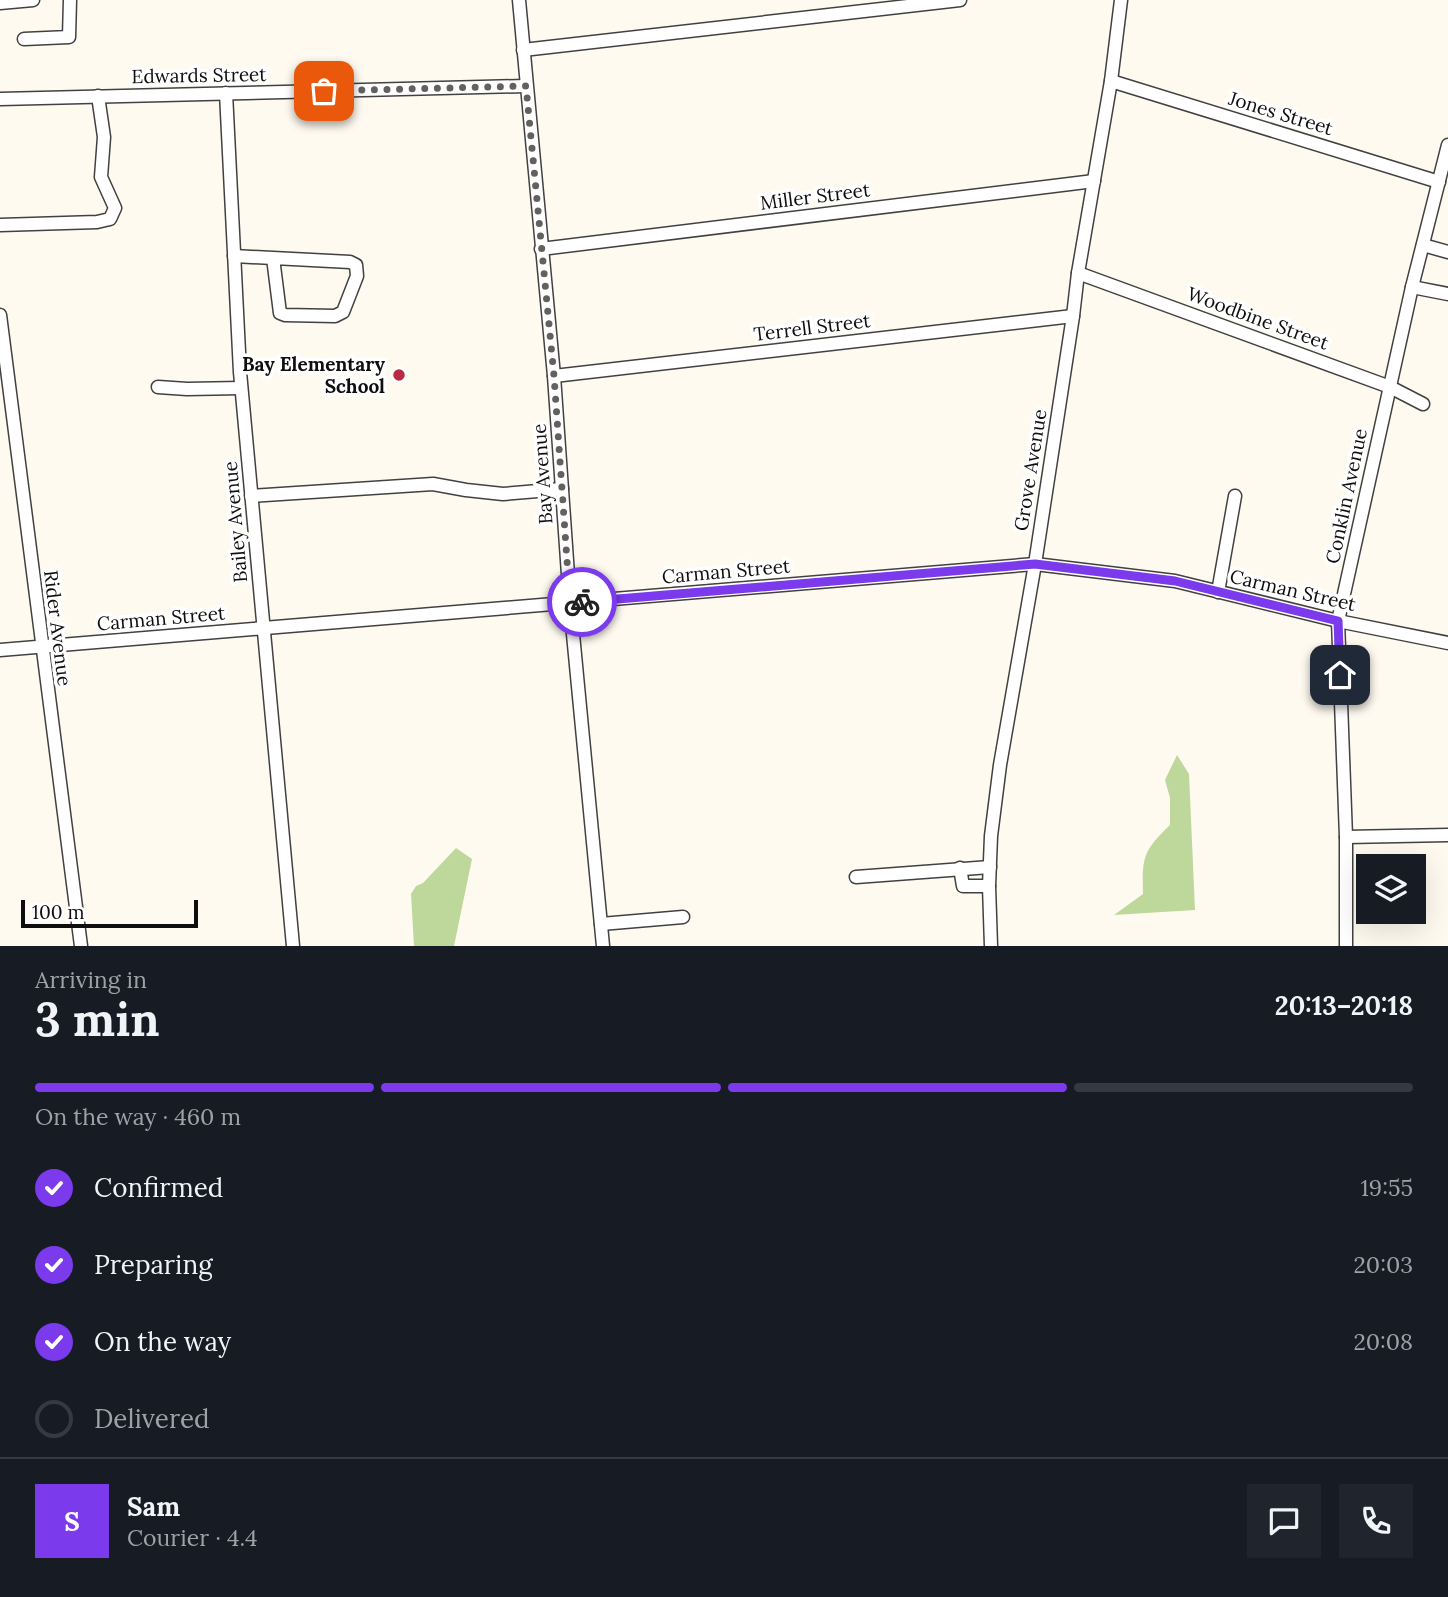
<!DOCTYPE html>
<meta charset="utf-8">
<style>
:root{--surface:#171b24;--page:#20242c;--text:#f1f3f6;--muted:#9ea1a6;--line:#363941;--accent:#7c3aed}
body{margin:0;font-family:Lora,serif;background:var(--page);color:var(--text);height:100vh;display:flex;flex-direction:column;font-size:26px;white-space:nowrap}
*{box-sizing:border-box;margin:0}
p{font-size:23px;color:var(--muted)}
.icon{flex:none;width:38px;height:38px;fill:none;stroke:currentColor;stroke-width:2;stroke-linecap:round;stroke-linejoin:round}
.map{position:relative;height:946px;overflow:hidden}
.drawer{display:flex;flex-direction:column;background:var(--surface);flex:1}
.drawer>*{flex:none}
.buttons{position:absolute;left:1356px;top:854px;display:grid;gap:14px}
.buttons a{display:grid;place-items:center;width:70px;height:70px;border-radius:0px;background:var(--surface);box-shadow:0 7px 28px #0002;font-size:35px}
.scale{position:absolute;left:21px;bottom:18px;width:177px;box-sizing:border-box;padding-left:7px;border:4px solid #0e0e0e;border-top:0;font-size:19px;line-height:24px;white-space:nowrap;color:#0e0e0e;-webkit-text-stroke:5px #fff;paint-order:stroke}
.pin{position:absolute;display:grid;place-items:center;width:60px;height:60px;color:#fff;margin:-30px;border-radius:14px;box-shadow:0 4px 10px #0006}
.courier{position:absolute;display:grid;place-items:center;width:70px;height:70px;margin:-35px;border:5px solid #7c3aed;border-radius:50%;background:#fff;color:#222;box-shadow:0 2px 9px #0007}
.summary em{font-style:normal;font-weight:700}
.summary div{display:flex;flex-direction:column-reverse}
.summary{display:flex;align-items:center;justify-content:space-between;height:119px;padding:0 35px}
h1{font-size:46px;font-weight:700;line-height:52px}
.bar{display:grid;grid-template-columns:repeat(4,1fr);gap:10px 7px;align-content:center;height:84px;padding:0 35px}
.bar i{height:9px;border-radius:5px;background:var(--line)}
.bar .on{background:var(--accent)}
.bar p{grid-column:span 4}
.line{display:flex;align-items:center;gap:18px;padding:0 35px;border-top:2px solid var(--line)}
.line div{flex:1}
.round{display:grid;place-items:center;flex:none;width:74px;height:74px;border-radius:0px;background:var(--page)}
ol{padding:0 35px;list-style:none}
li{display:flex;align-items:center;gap:21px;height:77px}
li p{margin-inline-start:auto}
li .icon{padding:7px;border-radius:50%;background:var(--accent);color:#fff;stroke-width:4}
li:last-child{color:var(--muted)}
li i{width:38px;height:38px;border:4px solid var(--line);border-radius:50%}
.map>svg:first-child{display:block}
.forest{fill:#bed89b}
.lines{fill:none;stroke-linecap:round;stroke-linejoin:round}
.minor-casing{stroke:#414141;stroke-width:15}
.minor{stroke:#fff;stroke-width:12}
.done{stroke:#62615d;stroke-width:7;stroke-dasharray:0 12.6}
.route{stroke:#7c3aed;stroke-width:9}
.poi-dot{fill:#b92b43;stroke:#fff;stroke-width:2.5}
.labels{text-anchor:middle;stroke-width:7;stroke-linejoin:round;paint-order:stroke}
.street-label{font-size:19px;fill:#0e0e0e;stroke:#fff}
.poi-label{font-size:19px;font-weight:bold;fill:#0e0e0e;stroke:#fff;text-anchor:end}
</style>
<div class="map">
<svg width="1448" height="946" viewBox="0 0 1448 946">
<rect width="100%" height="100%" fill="#fefaf0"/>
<g class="forest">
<path d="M 1177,755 L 1189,774 L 1195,910 L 1114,915 L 1143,894 C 1142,857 1143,851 1170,825 L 1170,798 L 1165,780 Z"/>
<path d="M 456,848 L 472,859 L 454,946 L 414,946 L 411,894 L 416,886 L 423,883 Z"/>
</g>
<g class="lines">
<g class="minor-casing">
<g id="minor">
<path d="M 519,0 L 554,376 L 570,603 L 603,946"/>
<path d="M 0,3 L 33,0"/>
<path d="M 24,39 L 69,37 L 70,0"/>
<path d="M 523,50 L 960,0"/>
<path d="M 1111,81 L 1439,182"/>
<path d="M 226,93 L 240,372 L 293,946"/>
<path d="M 0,99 L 525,86"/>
<path d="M 0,225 L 97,222 L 110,219 L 115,208 L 101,177 L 104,137 L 98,96"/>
<path d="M 1423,245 L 1448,252"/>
<path d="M 541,249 L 1094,181"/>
<path d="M 234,256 L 350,262 L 356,265 L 357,276 L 343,312 L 335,316 L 285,315 L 280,313 L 273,258"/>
<path d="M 1078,273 L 1390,387 L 1423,404"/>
<path d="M 1412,287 L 1448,294"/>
<path d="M 0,315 L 81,946"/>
<path d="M 554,376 L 1073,316"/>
<path d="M 158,387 L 187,389 L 241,388"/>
<path d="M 251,496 L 433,484 L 466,490 L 503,494 L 562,489"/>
<path d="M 1218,592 L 1235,496"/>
<path d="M 0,650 L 1035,564 L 1175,581 L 1338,621 L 1448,643"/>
<path d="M 1346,837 L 1448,835"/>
<path d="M 960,868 L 963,886 L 989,886"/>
<path d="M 856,877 L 990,867"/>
<path d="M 601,924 L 683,917"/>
<path d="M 991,946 L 989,886 L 991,836 L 1000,765 L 1035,564 L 1073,316 L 1078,273 L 1111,81 L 1121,0"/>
<path d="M 1346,946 L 1346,837 L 1338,621 L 1412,287 L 1448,145"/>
</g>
</g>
<use href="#minor" class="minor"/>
</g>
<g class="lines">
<path class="done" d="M 324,91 L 526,86 L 554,376 L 570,603 L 582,602"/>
<path class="route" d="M 582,602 L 1035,564 L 1175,581 L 1338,621 L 1340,675"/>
</g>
<circle class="poi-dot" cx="399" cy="375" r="7"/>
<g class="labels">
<g class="street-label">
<text transform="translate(199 75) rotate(-1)" y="7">Edwards Street</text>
<text transform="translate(1281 113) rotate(17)" y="7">Jones Street</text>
<text transform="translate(815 196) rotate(-7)" y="7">Miller Street</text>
<text transform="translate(1258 318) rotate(20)" y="7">Woodbine Street</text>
<text transform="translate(812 327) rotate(-7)" y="7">Terrell Street</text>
<text transform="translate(1030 470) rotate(-81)" y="7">Grove Avenue</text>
<text transform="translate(542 474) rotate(-94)" y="7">Bay Avenue</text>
<text transform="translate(1346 496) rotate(-78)" y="7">Conklin Avenue</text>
<text transform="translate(235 522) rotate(-95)" y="7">Bailey Avenue</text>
<text transform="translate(726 571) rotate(-5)" y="7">Carman Street</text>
<text transform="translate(1293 590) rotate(13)" y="7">Carman Street</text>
<text transform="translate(161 618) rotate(-5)" y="7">Carman Street</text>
<text transform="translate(58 628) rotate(83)" y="7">Rider Avenue</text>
</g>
<g class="poi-label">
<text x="385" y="371">Bay Elementary<tspan x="385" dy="22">School</tspan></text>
</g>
</g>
</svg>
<div class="buttons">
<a><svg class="icon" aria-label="layers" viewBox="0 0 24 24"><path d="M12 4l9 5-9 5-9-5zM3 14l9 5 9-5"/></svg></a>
</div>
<div class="scale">100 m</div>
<div class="pin" style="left:324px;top:91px;background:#ea580c"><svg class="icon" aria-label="bag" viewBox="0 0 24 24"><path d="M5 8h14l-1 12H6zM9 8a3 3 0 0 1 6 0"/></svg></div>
<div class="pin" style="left:1340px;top:675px;background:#1f2937"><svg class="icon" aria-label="home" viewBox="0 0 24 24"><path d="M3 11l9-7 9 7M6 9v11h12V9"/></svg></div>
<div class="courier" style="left:582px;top:602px"><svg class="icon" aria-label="bike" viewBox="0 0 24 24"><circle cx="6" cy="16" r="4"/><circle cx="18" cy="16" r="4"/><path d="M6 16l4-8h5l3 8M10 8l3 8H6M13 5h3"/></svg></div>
</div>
<section class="drawer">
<div class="summary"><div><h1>3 min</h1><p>Arriving in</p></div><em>20:13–20:18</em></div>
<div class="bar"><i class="on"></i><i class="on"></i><i class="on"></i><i></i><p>On the way · 460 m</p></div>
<ol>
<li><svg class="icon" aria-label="check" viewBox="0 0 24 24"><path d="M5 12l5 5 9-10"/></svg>Confirmed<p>19:55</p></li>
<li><svg class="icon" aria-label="check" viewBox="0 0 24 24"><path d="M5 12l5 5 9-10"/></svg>Preparing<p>20:03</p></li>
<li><svg class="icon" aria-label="check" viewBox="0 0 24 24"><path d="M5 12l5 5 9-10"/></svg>On the way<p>20:08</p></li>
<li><i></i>Delivered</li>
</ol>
<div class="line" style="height:126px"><b class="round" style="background:var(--accent);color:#fff">S</b><div><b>Sam</b><p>Courier · 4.4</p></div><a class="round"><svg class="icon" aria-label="chat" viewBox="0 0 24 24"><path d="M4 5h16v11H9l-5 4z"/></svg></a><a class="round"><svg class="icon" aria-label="phone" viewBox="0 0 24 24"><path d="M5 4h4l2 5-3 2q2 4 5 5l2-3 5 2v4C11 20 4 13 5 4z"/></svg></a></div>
</section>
